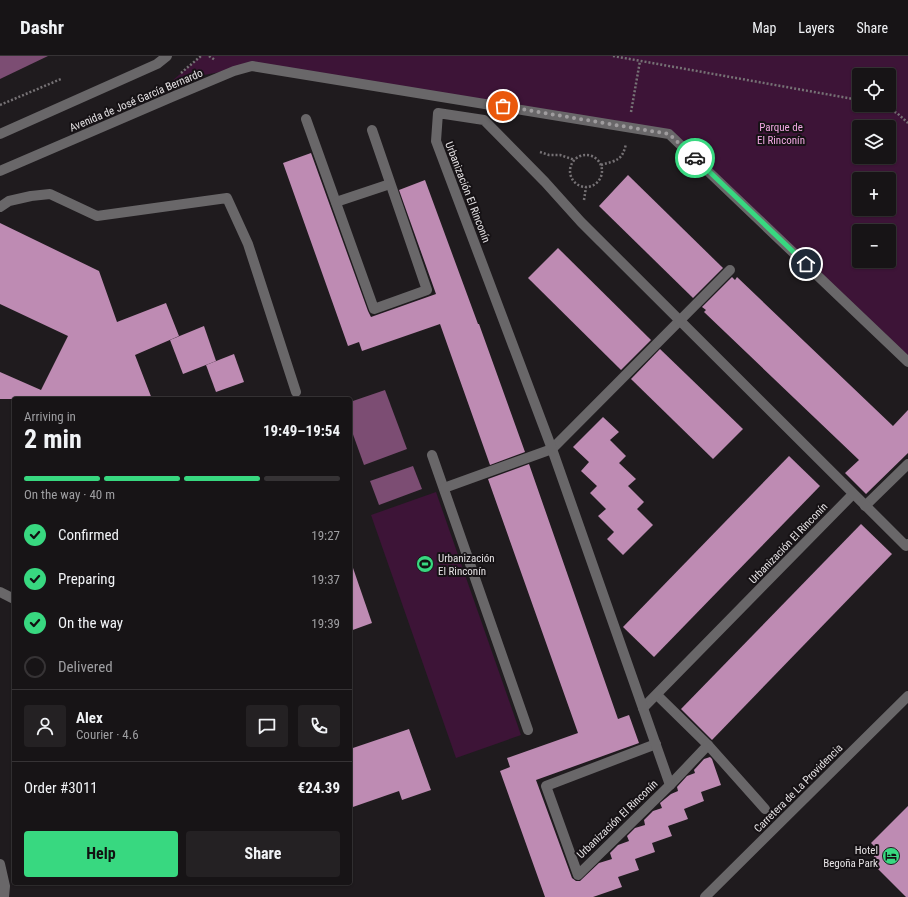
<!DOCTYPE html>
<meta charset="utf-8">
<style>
:root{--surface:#171416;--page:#242123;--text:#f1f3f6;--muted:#9e9ea1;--line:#363335;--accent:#38d880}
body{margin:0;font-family:"Roboto Condensed",sans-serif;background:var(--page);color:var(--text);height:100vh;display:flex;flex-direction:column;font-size:15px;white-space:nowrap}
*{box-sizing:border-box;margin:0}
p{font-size:13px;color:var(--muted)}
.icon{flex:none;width:22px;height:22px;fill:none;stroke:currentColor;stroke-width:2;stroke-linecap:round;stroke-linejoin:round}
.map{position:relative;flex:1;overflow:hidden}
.drawer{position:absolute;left:12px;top:341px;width:340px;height:488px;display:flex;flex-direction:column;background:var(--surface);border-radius:4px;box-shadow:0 1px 3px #0004,0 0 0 1px var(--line)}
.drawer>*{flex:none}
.fabs{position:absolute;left:852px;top:12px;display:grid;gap:8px}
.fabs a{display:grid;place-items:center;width:44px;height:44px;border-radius:4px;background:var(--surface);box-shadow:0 1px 3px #0004,0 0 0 1px var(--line);font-size:20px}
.pin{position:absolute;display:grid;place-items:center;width:34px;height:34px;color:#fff;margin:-17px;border:2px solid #fff;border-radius:50%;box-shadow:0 1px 4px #0007}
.courier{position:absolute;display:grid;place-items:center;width:40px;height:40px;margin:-20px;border:3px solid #38d880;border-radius:50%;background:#fff;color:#222;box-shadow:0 1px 5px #0007}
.overview em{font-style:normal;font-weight:700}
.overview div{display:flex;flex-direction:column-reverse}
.overview{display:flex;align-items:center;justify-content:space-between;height:68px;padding:0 12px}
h1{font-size:26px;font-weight:700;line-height:30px}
.bar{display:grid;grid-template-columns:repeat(4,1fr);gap:6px 4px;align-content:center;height:48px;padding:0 12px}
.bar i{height:5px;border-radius:3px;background:var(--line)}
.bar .selected{background:var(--accent)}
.bar p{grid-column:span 4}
.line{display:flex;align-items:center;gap:10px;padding:0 12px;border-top:1px solid var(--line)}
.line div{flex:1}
.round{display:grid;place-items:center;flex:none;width:42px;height:42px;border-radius:4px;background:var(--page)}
ol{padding:0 12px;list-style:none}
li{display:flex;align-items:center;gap:12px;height:44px}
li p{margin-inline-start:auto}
li .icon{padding:4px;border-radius:50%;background:var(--accent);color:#111;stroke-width:4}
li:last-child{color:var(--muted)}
li i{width:22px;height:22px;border:2px solid var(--line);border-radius:50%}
.primary-button{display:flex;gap:8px;margin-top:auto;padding:8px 12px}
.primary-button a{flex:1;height:46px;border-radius:4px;background:var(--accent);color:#111;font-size:16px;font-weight:700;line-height:46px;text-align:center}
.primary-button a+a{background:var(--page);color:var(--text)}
header{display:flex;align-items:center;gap:24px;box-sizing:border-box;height:56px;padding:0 20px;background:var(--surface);border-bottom:1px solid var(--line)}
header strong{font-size:19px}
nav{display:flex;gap:22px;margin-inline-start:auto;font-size:14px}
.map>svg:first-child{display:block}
.green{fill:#3d1437;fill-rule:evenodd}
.water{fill:#7c4d73}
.building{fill:#be8bb3}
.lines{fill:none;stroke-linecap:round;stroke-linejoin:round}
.path{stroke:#767275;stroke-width:2.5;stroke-dasharray:2 2;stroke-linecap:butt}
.minor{stroke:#696769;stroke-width:10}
.done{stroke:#9f9c9e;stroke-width:4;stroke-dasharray:0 7.2}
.route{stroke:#38d880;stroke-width:5}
.labels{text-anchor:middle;stroke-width:4;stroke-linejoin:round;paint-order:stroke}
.street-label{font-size:11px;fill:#e4e1e3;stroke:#161215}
.park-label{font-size:11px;fill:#f1a9e2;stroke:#161215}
.poi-label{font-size:11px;fill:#e4e1e3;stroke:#161215;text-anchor:start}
</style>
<header>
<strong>Dashr</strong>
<nav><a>Map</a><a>Layers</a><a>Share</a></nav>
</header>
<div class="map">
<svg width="908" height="841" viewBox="0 0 908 841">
<rect width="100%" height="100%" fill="#1f1b1e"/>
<g class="green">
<path d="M 201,0 L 908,0 L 908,306 L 669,78 L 252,10 L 172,25 ZM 859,19 L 889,19 L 889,49 L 859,49 ZM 859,71 L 889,71 L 889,101 L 859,101 ZM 859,123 L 889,123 L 889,153 L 859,153 ZM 859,175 L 889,175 L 889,205 L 859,205 Z"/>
<path d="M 436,436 L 521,679 L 456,702 L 371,459 Z"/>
</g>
<g class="water">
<path d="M 0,0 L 48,0 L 0,23 Z"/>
<path d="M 385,334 L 407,393 L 364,409 L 350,370 L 350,346 Z"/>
<path d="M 413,410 L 422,433 L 379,449 L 370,425 Z"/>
</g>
<g class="building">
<path d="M 311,97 L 368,255 L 371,261 L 436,238 L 399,134 L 425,124 L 478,268 L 479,268 L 525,396 L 490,409 L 440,268 L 362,295 L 359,286 L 348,290 L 283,107 Z"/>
<path d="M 628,119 L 723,212 L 693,242 L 599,150 Z"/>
<path d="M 0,167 L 99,215 L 117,266 L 166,247 L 179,280 L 135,299 L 152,343 L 0,343 L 0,316 L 41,334 L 68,280 L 0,248 Z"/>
<path d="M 558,192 L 651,284 L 621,314 L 528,222 Z"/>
<path d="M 732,221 L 735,224 L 737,221 L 893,370 L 908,354 L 908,397 L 866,438 L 845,417 L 859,404 L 704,256 L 706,254 L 702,251 Z"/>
<path d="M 204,270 L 216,305 L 183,318 L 170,284 Z"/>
<path d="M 660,293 L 743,373 L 713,403 L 631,323 Z"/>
<path d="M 234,298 L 244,326 L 216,336 L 206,309 Z"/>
<path d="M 603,361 L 619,376 L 610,384 L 626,400 L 619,407 L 636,423 L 628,430 L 644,446 L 637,453 L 653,469 L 623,499 L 607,483 L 614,476 L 598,460 L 606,453 L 590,437 L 597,430 L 581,415 L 589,406 L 573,391 Z"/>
<path d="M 789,400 L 820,430 L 654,601 L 623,571 Z"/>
<path d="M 529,408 L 618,663 L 629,659 L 639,687 L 536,724 L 572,822 L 576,825 L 580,825 L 599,807 L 612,803 L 610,797 L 618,789 L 629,785 L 627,780 L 635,772 L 645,769 L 644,764 L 653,755 L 662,752 L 660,747 L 671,738 L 678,735 L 677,731 L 687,720 L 695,717 L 694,714 L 704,703 L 710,701 L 712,703 L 721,729 L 701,736 L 704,745 L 684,753 L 688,763 L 668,770 L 672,780 L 652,787 L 655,796 L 635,803 L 639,814 L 618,821 L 622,831 L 593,841 L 545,841 L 500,715 L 510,711 L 507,702 L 578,677 L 488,423 Z"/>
<path d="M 861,468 L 892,498 L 712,684 L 681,653 Z"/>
<path d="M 350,512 L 353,512 L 372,567 L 350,575 Z"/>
<path d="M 409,673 L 431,734 L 402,744 L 399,735 L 350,752 L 350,693 Z"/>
<path d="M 908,750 L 908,841 L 906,841 L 870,805 L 879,795 L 871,787 Z"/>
</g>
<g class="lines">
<g class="path">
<path d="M 209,0 L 215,4"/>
<path d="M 613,0 L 859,44"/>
<path d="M 181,17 L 201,0"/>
<path d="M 0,49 L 61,23"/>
<path d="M 880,49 L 897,57 L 908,67"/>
<path d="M 631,56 L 640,5"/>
<path d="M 540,96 L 549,99 L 560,99 L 575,104"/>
<circle cx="586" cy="115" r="16"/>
<path d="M 601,109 C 617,104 622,105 626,88"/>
<path d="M 584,144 L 586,131"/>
</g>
<g class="minor">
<path d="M 306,63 L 374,253 L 427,234 L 372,74"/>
<path d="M 0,78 L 157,8 L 167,0"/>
<path d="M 0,115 L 172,41 L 234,15 L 252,10 L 669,78 L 908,306"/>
<path d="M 336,146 L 390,128"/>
<path d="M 0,151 L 9,145 L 31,140 L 50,138 L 97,160 L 227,142 L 248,188 L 296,336"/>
<path d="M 432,399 L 528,674"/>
<path d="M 444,432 L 552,393 L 730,214"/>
<path d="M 865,450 L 908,408"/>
<path d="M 0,536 L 14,543"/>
<path d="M 657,639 L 708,689 L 765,753"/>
<path d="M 643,652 L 853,438"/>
<path d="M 656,688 L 546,730 L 578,819 L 670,729 L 708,689"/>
<path d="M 670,729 L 552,393 L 436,85 L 438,57 L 484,64 L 545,126 L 581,166 L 906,490 L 908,488"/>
<path d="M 0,808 L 5,830 L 4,841"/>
<path d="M 705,841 L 908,640"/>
</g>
</g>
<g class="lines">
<path class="done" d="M 503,50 L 669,78 L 695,102"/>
<path class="route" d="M 695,102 L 806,208"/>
</g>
<defs>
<g id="stadium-disc" transform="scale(0.9)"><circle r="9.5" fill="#38d880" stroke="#161215"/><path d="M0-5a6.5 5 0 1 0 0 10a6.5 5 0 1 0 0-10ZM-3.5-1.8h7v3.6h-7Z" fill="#111"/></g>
<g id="hotel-disc" transform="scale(0.9)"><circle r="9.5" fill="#38d880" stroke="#161215"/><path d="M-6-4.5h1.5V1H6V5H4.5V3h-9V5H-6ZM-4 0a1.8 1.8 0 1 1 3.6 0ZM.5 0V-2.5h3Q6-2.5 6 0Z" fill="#111"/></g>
</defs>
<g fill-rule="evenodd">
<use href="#stadium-disc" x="425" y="508"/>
<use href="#hotel-disc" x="891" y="800"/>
</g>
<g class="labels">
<g class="street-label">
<text transform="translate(136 44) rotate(-23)" y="4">Avenida de José García Bernardo</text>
<text transform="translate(468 136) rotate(69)" y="4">Urbanización El Rinconín</text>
<text transform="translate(788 487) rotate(-46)" y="4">Urbanización El Rinconín</text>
<text transform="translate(798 732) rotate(-45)" y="4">Carretera de La Providencia</text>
<text transform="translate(617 763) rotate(-44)" y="4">Urbanización El Rinconín</text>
</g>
<g class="park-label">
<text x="781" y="75">Parque de<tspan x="781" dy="13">El Rinconín</tspan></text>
</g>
<g class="poi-label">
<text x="438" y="506">Urbanización<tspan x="438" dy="13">El Rinconín</tspan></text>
<text x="878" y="798" text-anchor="end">Hotel<tspan x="878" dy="13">Begoña Park</tspan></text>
</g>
</g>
</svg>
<div class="fabs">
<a><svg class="icon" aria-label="locate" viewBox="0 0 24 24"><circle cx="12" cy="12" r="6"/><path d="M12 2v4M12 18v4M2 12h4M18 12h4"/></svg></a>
<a><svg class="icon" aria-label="layers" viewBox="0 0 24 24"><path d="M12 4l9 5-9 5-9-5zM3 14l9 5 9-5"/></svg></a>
<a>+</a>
<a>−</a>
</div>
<div class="pin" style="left:503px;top:50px;background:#ea580c"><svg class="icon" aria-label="bag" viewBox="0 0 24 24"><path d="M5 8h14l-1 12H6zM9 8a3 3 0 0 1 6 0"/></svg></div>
<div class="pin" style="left:806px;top:208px;background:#1f2937"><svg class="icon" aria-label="home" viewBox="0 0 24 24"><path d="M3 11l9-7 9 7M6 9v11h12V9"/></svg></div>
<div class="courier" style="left:695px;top:102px"><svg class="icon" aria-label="car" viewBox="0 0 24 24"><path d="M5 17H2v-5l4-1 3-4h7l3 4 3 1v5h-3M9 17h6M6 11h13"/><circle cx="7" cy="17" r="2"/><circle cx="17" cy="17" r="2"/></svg></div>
<section class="drawer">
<div class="overview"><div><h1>2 min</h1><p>Arriving in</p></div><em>19:49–19:54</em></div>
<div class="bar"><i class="selected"></i><i class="selected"></i><i class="selected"></i><i></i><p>On the way · 40 m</p></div>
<ol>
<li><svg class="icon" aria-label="check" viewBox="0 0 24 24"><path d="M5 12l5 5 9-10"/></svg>Confirmed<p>19:27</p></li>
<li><svg class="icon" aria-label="check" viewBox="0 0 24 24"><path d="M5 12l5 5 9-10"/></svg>Preparing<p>19:37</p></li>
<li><svg class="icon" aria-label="check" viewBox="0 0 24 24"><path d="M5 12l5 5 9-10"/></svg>On the way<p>19:39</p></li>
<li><i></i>Delivered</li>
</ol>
<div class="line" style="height:72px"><a class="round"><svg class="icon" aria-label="person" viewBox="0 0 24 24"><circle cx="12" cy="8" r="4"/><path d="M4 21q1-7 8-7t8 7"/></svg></a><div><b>Alex</b><p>Courier · 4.6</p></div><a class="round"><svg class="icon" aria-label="chat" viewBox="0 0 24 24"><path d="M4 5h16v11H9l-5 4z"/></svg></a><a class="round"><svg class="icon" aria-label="phone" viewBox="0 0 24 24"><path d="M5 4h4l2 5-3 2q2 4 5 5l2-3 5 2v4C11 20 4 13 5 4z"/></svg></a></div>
<div class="line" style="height:52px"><div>Order #3011</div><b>€24.39</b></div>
<div class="primary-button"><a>Help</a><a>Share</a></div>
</section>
</div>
